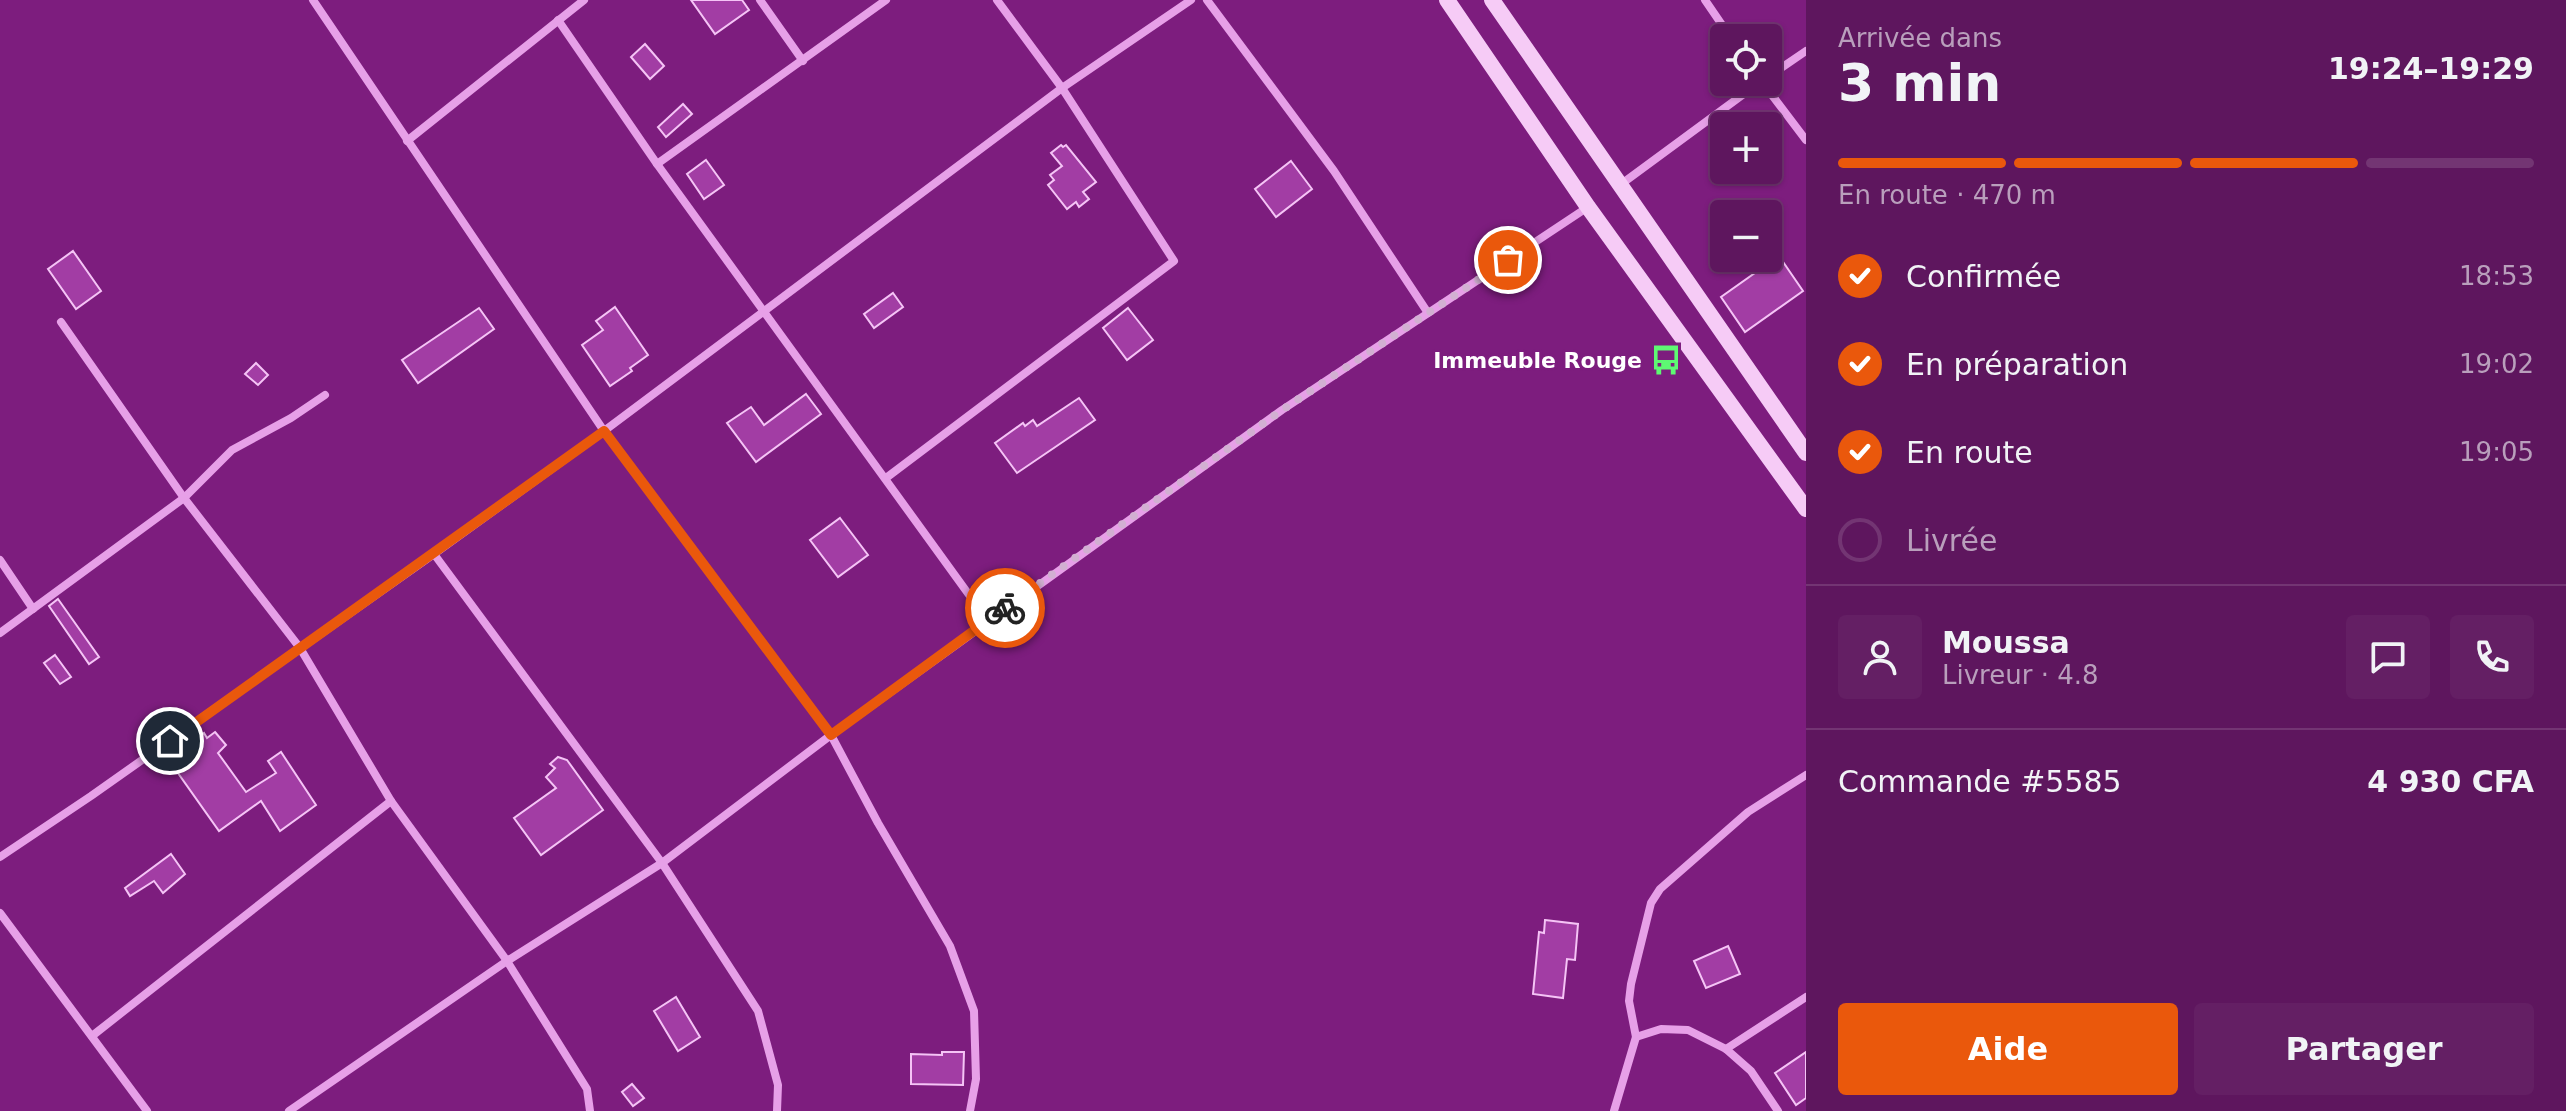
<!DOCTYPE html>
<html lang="fr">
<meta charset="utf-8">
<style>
:root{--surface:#5e165e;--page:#641f64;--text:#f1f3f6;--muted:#b99fbc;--line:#733573;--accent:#ea580c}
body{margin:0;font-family:"DejaVu Sans",sans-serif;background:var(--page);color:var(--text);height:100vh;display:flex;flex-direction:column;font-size:30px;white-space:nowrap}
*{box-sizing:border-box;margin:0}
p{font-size:26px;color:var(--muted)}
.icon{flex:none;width:44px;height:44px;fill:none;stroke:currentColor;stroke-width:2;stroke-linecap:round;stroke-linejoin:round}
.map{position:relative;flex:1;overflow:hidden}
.details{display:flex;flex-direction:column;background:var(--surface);width:760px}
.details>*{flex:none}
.tools{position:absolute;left:1710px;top:24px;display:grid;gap:16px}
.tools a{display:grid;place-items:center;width:72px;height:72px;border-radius:8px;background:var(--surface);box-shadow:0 2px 6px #0004,0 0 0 2px var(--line);font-size:40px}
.pin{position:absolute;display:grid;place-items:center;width:68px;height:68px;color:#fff;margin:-34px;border:4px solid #fff;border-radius:50%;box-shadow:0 2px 8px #0007}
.courier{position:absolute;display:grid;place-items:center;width:80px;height:80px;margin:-40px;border:6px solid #ea580c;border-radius:50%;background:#fff;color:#222;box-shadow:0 2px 10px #0007}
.overview em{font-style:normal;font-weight:600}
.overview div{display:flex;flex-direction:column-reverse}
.overview{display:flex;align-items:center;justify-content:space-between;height:136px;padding:0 32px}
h1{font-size:52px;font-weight:600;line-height:60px}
.bar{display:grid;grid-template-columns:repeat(4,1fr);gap:12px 8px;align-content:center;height:96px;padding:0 32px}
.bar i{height:10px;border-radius:6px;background:var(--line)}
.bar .on{background:var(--accent)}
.bar p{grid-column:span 4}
.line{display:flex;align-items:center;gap:20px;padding:0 32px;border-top:2px solid var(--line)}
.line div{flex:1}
.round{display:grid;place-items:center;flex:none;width:84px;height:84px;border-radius:8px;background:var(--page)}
ol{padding:0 32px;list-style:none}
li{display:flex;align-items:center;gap:24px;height:88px}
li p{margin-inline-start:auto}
li .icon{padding:8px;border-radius:50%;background:var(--accent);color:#fff;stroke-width:4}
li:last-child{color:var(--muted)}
li i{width:44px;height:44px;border:4px solid var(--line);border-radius:50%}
.primary-button{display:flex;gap:16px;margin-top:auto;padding:16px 32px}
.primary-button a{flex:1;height:92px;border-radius:8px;background:var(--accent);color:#fff;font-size:32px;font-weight:600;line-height:92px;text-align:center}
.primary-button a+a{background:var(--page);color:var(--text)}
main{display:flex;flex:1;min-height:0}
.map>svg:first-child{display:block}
.building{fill:#a23da4;stroke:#f5c4f6;stroke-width:2}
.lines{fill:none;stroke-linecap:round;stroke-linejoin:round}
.minor{stroke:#e7a0e8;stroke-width:8}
.secondary{stroke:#f6cbf6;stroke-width:16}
.done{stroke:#d2b0d2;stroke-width:8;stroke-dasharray:0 14.4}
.route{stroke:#ea580c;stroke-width:10}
.labels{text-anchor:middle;stroke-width:6;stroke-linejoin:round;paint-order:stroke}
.poi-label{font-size:22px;font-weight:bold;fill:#fff;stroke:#7d1d7e;text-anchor:end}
</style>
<main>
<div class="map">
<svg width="1806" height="1111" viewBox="0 0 1806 1111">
<rect width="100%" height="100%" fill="#7d1d7e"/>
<g class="building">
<path d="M 691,0 L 742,0 L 749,10 L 715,34 Z"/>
<path d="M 645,44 L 664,66 L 650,79 L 631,57 Z"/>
<path d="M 683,104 L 692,114 L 666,137 L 658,127 Z"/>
<path d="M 1061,145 L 1063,147 L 1066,145 L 1096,182 L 1083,192 L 1089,199 L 1079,207 L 1076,202 L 1067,209 L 1048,185 L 1054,180 L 1050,175 L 1062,166 L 1051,153 Z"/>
<path d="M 706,160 L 724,185 L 704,199 L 687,174 Z"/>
<path d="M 1291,161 L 1312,189 L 1276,217 L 1255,189 Z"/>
<path d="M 73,251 L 101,291 L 76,309 L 48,269 Z"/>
<path d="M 1779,256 L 1803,291 L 1745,332 L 1721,297 Z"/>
<path d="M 893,293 L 903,307 L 874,328 L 864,314 Z"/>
<path d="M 615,307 L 648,355 L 630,368 L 632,371 L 610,386 L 582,345 L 603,330 L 596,321 Z"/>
<path d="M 479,308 L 494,329 L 418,383 L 402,360 Z"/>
<path d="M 1128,308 L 1153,340 L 1127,360 L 1103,328 Z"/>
<path d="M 256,363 L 268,375 L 258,385 L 245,374 Z"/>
<path d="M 806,394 L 821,414 L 756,462 L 727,423 L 751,407 L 764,425 Z"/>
<path d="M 1079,398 L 1095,420 L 1017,473 L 995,443 L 1023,423 L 1025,426 L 1033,420 L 1037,426 Z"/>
<path d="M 840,518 L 868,555 L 838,577 L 810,540 Z"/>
<path d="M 58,599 L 99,657 L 89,664 L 49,606 Z"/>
<path d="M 55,655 L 71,677 L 60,684 L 44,663 Z"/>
<path d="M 215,732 L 226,745 L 218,753 L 246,792 L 276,773 L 268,761 L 281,752 L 316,805 L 280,831 L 261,801 L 219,831 L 168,759 L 204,733 L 207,738 Z"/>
<path d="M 558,757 L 567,760 L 603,810 L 541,855 L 514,818 L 556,788 L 546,777 L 555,768 L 550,764 Z"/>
<path d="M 171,854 L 185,874 L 163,893 L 154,881 L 130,896 L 125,888 Z"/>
<path d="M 1545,920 L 1578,924 L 1575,960 L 1567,959 L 1563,998 L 1533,994 L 1539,932 L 1544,933 Z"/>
<path d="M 1728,946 L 1740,974 L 1706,988 L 1694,961 Z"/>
<path d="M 676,997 L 700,1037 L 678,1051 L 654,1011 Z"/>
<path d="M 942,1052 L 964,1052 L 963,1085 L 911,1084 L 911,1054 L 942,1055 Z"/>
<path d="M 1806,1052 L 1806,1098 L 1796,1105 L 1775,1073 Z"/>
<path d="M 632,1084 L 644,1098 L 633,1106 L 622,1092 Z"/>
</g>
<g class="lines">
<g class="minor">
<path d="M 313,0 L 604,431 L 831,735 L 878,823 L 950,946 L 974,1011 L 976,1079 L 970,1111"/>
<path d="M 760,0 L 803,61"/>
<path d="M 1207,0 L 1334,171 L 1428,313"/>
<path d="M 1705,0 L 1731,38"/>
<path d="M 558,20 L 657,164 L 988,621"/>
<path d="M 1768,77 L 1806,51"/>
<path d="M 1762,82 L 1806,140"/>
<path d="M 407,141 L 584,0"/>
<path d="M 657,164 L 886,0"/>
<path d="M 1620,185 L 1760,82"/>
<path d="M 61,322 L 184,498 L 300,648 L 391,801 L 507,961 L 587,1089 L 590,1111"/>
<path d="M 886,478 L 1174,261 L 1062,88 L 997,0"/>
<path d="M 434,554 L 662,863 L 758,1011 L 778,1085 L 777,1111"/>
<path d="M 0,560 L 33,609"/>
<path d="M 0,633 L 184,498 L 232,450 L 291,418 L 325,395"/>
<path d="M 0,857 L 91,796 L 434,554 L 604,431 L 1062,88 L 1191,0"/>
<path d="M 0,913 L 147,1111"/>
<path d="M 92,1036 L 391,801"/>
<path d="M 1636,1037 L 1661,1029 L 1688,1030 L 1726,1049 L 1751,1071 L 1778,1111"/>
<path d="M 1726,1049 L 1806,997"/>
<path d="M 289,1111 L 507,961 L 662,863 L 831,735 L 1282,410 L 1588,207"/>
<path d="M 1614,1111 L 1636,1037 L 1629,1001 L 1631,984 L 1651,903 L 1660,889 L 1748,812 L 1806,775"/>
</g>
<g class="secondary">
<path d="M 1447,0 L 1588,207 L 1806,509"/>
<path d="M 1492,0 L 1806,453"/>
</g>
</g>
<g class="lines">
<path class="done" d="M 1005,608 L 1282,410 L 1508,260"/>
<path class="route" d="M 170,741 L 604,431 L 831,735 L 1005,608"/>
</g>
<defs>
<g id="bus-bare" transform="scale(2.4)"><path d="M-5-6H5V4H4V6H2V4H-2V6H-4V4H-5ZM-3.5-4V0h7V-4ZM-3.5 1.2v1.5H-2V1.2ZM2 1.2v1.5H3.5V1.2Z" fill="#5ef873" stroke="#7d1d7e" stroke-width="2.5" paint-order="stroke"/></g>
</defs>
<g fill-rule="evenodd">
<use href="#bus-bare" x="1666" y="360"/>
</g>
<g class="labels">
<g class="poi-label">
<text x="1642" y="368">Immeuble Rouge</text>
</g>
</g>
</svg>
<div class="tools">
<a><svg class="icon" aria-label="locate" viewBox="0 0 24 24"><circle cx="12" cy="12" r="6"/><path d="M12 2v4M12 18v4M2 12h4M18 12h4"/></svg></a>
<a>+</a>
<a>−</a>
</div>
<div class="pin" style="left:1508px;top:260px;background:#ea580c"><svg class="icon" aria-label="bag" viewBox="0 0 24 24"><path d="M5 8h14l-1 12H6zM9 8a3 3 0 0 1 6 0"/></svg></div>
<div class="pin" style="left:170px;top:741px;background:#1f2937"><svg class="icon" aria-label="home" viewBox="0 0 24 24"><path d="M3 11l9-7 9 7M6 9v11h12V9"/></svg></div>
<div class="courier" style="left:1005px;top:608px"><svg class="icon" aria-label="bike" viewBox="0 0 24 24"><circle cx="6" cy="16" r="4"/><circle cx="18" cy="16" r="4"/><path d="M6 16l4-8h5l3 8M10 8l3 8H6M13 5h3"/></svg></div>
</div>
<section class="details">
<div class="overview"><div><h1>3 min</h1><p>Arrivée dans</p></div><em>19:24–19:29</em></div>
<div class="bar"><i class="on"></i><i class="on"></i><i class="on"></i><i></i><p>En route · 470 m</p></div>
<ol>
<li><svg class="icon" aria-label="check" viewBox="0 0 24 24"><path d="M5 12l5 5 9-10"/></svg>Confirmée<p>18:53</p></li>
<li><svg class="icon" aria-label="check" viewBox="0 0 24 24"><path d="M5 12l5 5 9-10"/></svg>En préparation<p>19:02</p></li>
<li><svg class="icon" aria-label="check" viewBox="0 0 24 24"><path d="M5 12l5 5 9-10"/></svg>En route<p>19:05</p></li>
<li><i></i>Livrée</li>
</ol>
<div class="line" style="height:144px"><a class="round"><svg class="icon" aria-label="person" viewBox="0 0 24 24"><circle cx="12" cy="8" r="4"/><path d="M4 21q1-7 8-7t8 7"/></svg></a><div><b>Moussa</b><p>Livreur · 4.8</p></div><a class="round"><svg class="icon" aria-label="chat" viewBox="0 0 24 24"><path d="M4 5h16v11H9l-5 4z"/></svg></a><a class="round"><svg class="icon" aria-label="phone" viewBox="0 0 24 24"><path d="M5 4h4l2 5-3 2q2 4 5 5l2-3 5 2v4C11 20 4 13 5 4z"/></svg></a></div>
<div class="line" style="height:104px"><div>Commande #5585</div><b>4 930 CFA</b></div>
<div class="primary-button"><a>Aide</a><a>Partager</a></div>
</section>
</main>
